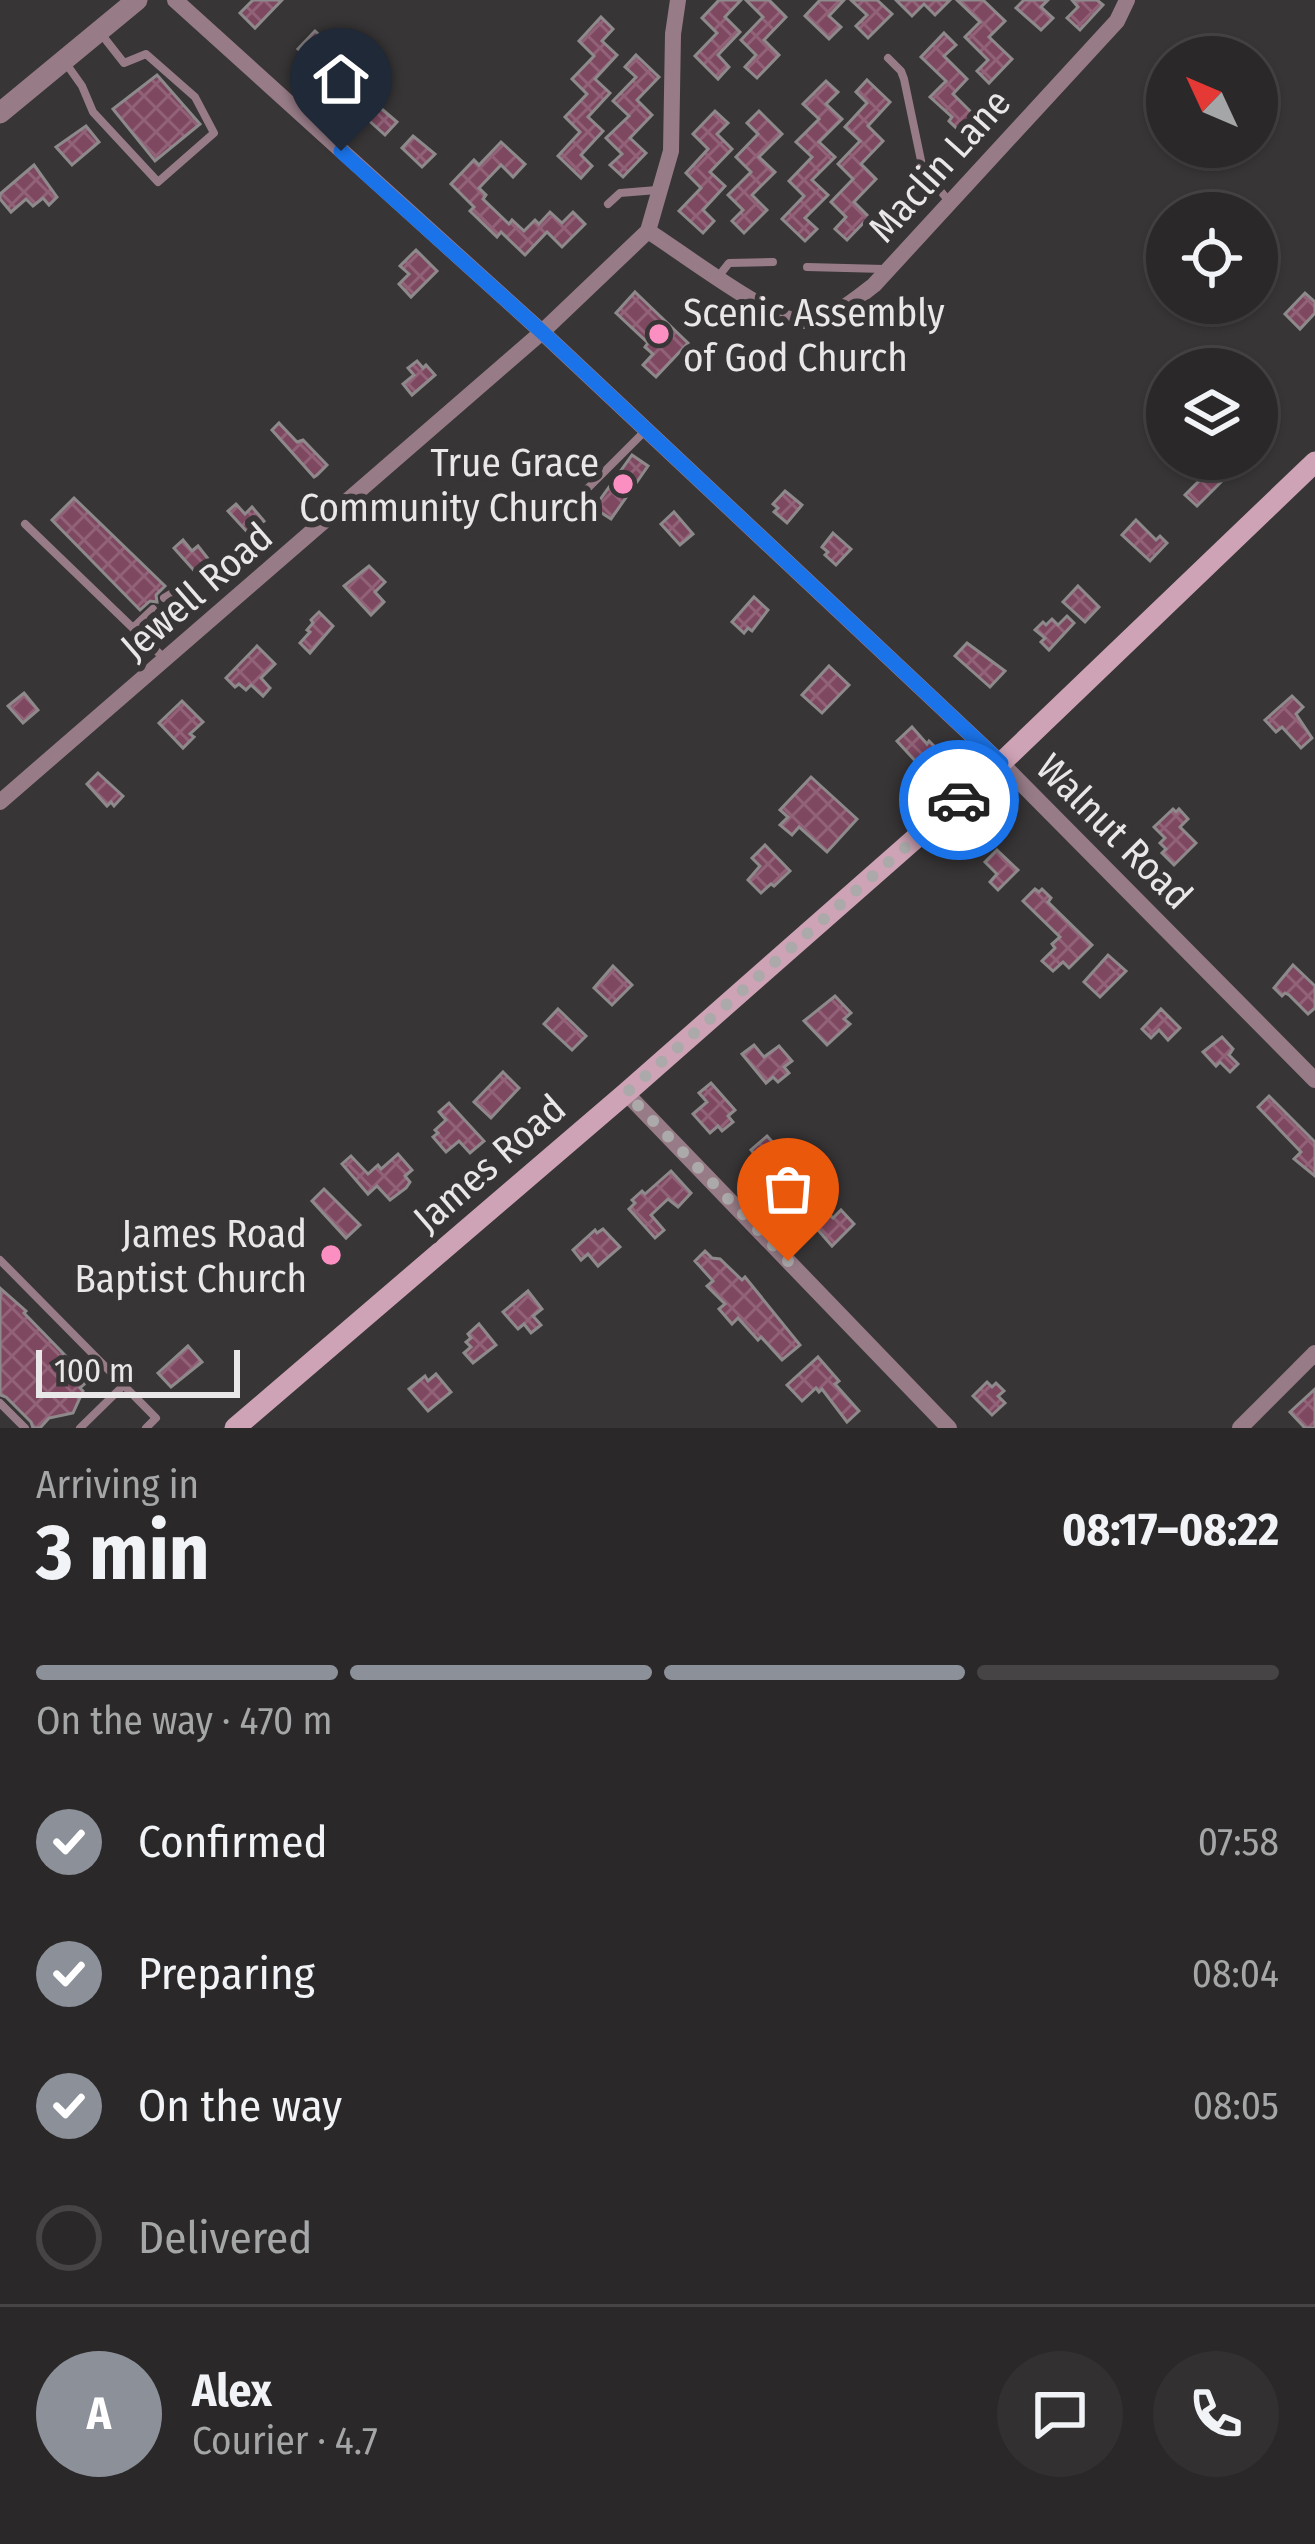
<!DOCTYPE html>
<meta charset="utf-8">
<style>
:root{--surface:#2a2828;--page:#323030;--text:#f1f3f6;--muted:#a5a6a8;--line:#464445;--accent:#8c9099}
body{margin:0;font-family:"Fira Sans Condensed",sans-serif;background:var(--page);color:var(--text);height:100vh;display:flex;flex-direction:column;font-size:45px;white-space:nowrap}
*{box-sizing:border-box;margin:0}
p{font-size:39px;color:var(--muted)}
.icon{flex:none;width:66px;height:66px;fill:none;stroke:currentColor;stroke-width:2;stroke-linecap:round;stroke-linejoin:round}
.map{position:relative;height:1428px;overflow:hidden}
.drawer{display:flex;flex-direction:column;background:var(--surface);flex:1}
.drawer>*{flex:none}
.needle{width:78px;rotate:314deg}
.fabs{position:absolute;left:1146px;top:36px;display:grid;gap:24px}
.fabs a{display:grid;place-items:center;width:132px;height:132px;border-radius:50%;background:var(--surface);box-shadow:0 3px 9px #0004,0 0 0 3px var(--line);font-size:60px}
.scale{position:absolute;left:36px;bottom:30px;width:204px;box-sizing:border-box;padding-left:12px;border:6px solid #e9e7e8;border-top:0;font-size:33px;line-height:42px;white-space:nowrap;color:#e9e7e8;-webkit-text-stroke:9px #383536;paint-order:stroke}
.pin{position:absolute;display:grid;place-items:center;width:102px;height:102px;color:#fff;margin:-123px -51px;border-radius:50% 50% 50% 0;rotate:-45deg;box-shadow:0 0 12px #0007}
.pin .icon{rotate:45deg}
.courier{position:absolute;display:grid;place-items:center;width:120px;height:120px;margin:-60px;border:9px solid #1a73e8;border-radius:50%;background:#fff;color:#222;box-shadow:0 3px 15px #0007}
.summary em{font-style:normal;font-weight:700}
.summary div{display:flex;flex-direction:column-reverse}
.summary{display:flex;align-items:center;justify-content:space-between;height:204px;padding:0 36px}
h1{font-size:78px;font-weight:700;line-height:90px}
.bar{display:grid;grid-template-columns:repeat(4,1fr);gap:18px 12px;align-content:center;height:144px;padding:0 36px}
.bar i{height:15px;border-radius:9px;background:var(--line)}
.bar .current{background:var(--accent)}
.bar p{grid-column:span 4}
.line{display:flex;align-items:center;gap:30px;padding:0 36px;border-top:3px solid var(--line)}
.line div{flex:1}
.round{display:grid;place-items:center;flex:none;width:126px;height:126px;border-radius:63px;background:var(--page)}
ol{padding:0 36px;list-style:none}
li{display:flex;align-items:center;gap:36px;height:132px}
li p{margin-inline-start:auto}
li .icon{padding:12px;border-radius:50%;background:var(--accent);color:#fff;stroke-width:4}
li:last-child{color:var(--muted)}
li i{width:66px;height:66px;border:6px solid var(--line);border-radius:50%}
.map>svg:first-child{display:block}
.building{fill:url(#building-cross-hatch);stroke:#8e8a8c;stroke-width:3}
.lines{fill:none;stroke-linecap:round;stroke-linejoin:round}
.service{stroke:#977c87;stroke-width:8}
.minor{stroke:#977c87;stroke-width:16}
.tertiary{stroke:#977c87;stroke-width:21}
.secondary{stroke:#cea3b5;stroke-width:21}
.done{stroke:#aba9aa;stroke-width:12;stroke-dasharray:0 21.6}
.route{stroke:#1a73e8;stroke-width:15}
.poi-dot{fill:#fc8fc1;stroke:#383536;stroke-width:4.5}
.labels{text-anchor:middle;stroke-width:12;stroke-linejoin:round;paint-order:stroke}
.street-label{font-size:39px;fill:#e9e7e8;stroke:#383536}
.poi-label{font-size:39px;fill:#e9e7e8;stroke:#383536;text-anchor:end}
</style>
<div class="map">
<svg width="1315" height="1428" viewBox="0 0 1315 1428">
<defs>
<pattern id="building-cross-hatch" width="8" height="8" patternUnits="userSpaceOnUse" patternTransform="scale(3)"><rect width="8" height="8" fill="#7f4861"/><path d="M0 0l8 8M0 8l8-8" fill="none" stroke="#916278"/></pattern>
</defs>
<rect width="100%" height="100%" fill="#383536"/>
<g class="building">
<path d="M 253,0 L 282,0 L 255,28 L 240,13 Z"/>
<path d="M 719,0 L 741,0 L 725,17 L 740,32 L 718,55 L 729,67 L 718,79 L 695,56 L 717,33 L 702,18 Z"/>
<path d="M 746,0 L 769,0 L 786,17 L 764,40 L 779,55 L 757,78 L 745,67 L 756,55 L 741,40 L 763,17 Z"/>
<path d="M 820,0 L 844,0 L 829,16 L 841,27 L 829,39 L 805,16 Z"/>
<path d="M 851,0 L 877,0 L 892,14 L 868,38 L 856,26 L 867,15 Z"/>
<path d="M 896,0 L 950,0 L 935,15 L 924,4 L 912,16 Z"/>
<path d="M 957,0 L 983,0 L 1005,21 L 989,37 L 1012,59 L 989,83 L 977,71 L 988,60 L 965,37 L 980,22 Z"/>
<path d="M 1024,0 L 1048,0 L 1041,7 L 1053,18 L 1041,30 L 1016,8 Z"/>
<path d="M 1072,0 L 1097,0 L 1103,5 L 1080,30 L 1067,18 L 1078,7 Z"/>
<path d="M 601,17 L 613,29 L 602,41 L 617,55 L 595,79 L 610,93 L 588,117 L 603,131 L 581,155 L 592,166 L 581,178 L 558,156 L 580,132 L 565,117 L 587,94 L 572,79 L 594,56 L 579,41 Z"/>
<path d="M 315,31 L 350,62 L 358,56 L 369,66 L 347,90 L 336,79 L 340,75 L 324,60 L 318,66 L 298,49 Z"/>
<path d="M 944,33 L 956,45 L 944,56 L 967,79 L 953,94 L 975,116 L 983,108 L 995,119 L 973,144 L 949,121 L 952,117 L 930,97 L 946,81 L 921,57 Z"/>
<path d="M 636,55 L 659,77 L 637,100 L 652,115 L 630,138 L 646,153 L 623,177 L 610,165 L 622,154 L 606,138 L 629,116 L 613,101 L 636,77 L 625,67 Z"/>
<path d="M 157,75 L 200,124 L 155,161 L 113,109 Z"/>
<path d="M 867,80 L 890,102 L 868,126 L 883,141 L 861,164 L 876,179 L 854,202 L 869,217 L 847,240 L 835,229 L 846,217 L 831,202 L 853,179 L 838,164 L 860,141 L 845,127 L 867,103 L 856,92 Z"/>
<path d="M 826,81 L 838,92 L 826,104 L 842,119 L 819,142 L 835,157 L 812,180 L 828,195 L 805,218 L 817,229 L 805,241 L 782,219 L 804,196 L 789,181 L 812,157 L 796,142 L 819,119 L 803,104 Z"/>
<path d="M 377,105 L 397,122 L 385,135 L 365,117 Z"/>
<path d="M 715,111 L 728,123 L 717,134 L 732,149 L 710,172 L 725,186 L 703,210 L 714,221 L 703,233 L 679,211 L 701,188 L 686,173 L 708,149 L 693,134 Z"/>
<path d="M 759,111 L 782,134 L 759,157 L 775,172 L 752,195 L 767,210 L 744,233 L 732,221 L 743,210 L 728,195 L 751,172 L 736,157 L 758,134 L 747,123 Z"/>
<path d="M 86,126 L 99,142 L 72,165 L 56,147 Z"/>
<path d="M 413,136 L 435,154 L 422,167 L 402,148 Z"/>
<path d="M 501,142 L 525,164 L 513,177 L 501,165 L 479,188 L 486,195 L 483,199 L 509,224 L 512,220 L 524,231 L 535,220 L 539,224 L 550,212 L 562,223 L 573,212 L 585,224 L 562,247 L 547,232 L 525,255 L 501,232 L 497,237 L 470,211 L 474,207 L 451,184 L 474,160 L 479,165 Z"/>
<path d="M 34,165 L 57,197 L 49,205 L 43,198 L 33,206 L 26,199 L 11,212 L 0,199 L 0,194 Z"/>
<path d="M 416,250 L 437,271 L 411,297 L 399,284 L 409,274 L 400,266 Z"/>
<path d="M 635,292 L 688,343 L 656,377 L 643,365 L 653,354 L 645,347 L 648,343 L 616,313 Z"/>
<path d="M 1305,293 L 1315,302 L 1315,313 L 1300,329 L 1285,314 Z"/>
<path d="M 417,361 L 423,368 L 426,365 L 435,375 L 412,395 L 403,384 L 414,375 L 408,368 Z"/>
<path d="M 279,423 L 297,442 L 303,440 L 327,465 L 317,475 L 314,477 L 272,430 Z"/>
<path d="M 632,455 L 648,466 L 611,519 L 594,508 Z"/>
<path d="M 1221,459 L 1244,459 L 1197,506 L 1185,495 Z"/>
<path d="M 785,491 L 802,505 L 787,523 L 774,512 L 778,508 L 773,504 Z"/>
<path d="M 74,498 L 165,586 L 156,595 L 157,602 L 150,601 L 140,610 L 52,520 Z"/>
<path d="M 236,504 L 245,514 L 252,507 L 264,521 L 249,534 L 228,511 Z"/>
<path d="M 674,512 L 693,534 L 680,545 L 661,524 Z"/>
<path d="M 1136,520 L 1156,540 L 1160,536 L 1167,543 L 1150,561 L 1122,535 Z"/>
<path d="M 833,533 L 851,549 L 836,565 L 825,555 L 828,552 L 822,547 Z"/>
<path d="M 183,540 L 192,551 L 198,546 L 213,565 L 199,576 L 174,548 Z"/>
<path d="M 369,566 L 385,582 L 375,592 L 384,602 L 371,615 L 344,586 Z"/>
<path d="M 1078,586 L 1099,607 L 1085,622 L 1063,602 Z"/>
<path d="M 754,597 L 768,610 L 752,631 L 748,628 L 744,633 L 732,622 Z"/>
<path d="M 319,612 L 333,626 L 310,653 L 300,643 L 310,632 L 307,630 L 313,623 L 311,620 Z"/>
<path d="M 1067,616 L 1074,623 L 1049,650 L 1041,642 L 1045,638 L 1035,630 L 1043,622 L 1046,625 L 1052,619 L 1058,625 Z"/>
<path d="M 967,643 L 1005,671 L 990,687 L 955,656 Z"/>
<path d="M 257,646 L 275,664 L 261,678 L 270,688 L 263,696 L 251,685 L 246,690 L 239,684 L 235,687 L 226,678 Z"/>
<path d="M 829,666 L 849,685 L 822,713 L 802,695 Z"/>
<path d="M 24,693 L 38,710 L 23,723 L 8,706 Z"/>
<path d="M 1292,696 L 1303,707 L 1296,714 L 1312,738 L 1301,748 L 1282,727 L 1276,732 L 1265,720 Z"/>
<path d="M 182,701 L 203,722 L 190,734 L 194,737 L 183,748 L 159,723 Z"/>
<path d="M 912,727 L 927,744 L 929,741 L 937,749 L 919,765 L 897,741 Z"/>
<path d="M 98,773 L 123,796 L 114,806 L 111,802 L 107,806 L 87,784 Z"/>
<path d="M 811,777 L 857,819 L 827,852 L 799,827 L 792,835 L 780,825 L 788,817 L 780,810 Z"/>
<path d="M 1173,809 L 1176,812 L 1179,809 L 1188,819 L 1180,827 L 1196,843 L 1174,865 L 1162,853 L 1166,849 L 1160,843 L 1165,838 L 1154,827 Z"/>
<path d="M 765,845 L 790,871 L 774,886 L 771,884 L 761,893 L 748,880 L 760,866 L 752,858 Z"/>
<path d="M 997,850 L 1018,870 L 998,890 L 990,882 L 997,874 L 985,862 Z"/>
<path d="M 1035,889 L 1039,892 L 1042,889 L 1051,898 L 1048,902 L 1092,945 L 1069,968 L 1063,962 L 1053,971 L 1042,961 L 1055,948 L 1052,944 L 1060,937 L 1023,901 Z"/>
<path d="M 1108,955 L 1126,971 L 1100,997 L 1084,982 Z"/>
<path d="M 1293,965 L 1315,986 L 1315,1008 L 1308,1014 L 1289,995 L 1285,993 L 1282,996 L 1274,988 Z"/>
<path d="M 613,966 L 632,985 L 612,1005 L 594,988 Z"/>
<path d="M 835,996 L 851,1013 L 844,1019 L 850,1024 L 827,1045 L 804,1021 Z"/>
<path d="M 558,1009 L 586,1036 L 572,1050 L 544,1024 Z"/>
<path d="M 1161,1009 L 1180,1028 L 1168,1040 L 1159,1030 L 1151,1038 L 1142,1029 Z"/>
<path d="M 1222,1037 L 1233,1049 L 1229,1055 L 1238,1064 L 1230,1072 L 1220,1062 L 1216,1066 L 1203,1052 Z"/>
<path d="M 754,1045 L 764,1057 L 779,1046 L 792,1061 L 784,1067 L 789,1073 L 778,1082 L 773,1077 L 766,1083 L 742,1054 Z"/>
<path d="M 503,1072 L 519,1088 L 491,1118 L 474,1102 Z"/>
<path d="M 711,1083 L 735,1110 L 728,1116 L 733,1122 L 722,1131 L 718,1126 L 710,1133 L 693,1114 L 707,1102 L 699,1093 Z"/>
<path d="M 1269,1096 L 1315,1142 L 1315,1176 L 1294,1159 L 1301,1152 L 1258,1107 Z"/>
<path d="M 449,1103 L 484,1141 L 470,1153 L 459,1141 L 446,1152 L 433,1137 L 438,1133 L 435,1130 L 446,1120 L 439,1112 Z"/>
<path d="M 767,1136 L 789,1160 L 783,1165 L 806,1189 L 792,1202 L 768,1179 L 761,1185 L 751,1173 L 762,1163 L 751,1150 Z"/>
<path d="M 398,1154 L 412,1170 L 405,1176 L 410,1182 L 406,1188 L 390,1200 L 377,1186 L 368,1194 L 342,1164 L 351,1156 L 368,1174 L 378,1165 L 381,1169 Z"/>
<path d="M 671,1171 L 691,1193 L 678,1207 L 668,1199 L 651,1215 L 664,1230 L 655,1238 L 629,1209 L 635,1203 L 632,1200 L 642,1191 L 645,1194 Z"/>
<path d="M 324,1189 L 360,1225 L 346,1238 L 312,1201 Z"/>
<path d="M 841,1210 L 854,1224 L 832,1246 L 812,1223 L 825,1211 L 833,1218 Z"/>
<path d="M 603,1229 L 620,1247 L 598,1266 L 588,1254 L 581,1260 L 573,1250 L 595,1230 L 597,1233 Z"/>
<path d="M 705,1251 L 712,1258 L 720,1259 L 742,1280 L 745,1277 L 800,1345 L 782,1360 L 761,1337 L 758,1340 L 738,1318 L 732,1324 L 719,1309 L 725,1304 L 707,1286 L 713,1281 L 695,1261 Z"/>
<path d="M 0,1288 L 26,1311 L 24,1313 L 89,1380 L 80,1388 L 83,1391 L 73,1413 L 49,1418 L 40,1428 L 33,1428 L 31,1422 L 6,1397 L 0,1395 Z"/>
<path d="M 528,1291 L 542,1309 L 533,1316 L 541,1325 L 531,1333 L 524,1324 L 518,1329 L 503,1312 Z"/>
<path d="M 479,1324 L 496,1345 L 473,1363 L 464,1353 L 471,1347 L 466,1342 L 471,1338 L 468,1334 Z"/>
<path d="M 188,1346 L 202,1362 L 171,1387 L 158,1373 Z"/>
<path d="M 818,1357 L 839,1381 L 835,1384 L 859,1411 L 847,1422 L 822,1389 L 819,1392 L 816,1388 L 802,1401 L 787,1385 Z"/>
<path d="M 436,1374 L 451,1392 L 428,1411 L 409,1389 L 425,1376 L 428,1381 Z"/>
<path d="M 987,1382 L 992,1387 L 996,1383 L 1004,1391 L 998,1396 L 1005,1403 L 992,1415 L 973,1396 Z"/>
<path d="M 1315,1389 L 1315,1428 L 1305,1428 L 1290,1412 Z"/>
</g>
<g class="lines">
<g class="service">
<path d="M 888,58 L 901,71 L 904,79 L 923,170 L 948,200"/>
<path d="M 65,62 L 82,86 L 93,112 L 158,182 L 214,133 L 195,97 L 146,54 L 124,63 L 102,35"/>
<path d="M 608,204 L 620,193 L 657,190"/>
<path d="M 807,267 L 884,269"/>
<path d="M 718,277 L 729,263 L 773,262"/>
<path d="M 584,492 L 645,431"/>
<path d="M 25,524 L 165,659"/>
<path d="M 133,628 L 153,609"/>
<path d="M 148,643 L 185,606 L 185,600 L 174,592 L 164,598"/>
<path d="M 0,1260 L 156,1418 L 146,1428"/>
<path d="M 0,1403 L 25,1428"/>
<path d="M 80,1428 L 124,1385"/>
</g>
<g class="minor">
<path d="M 175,0 L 542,332 L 1001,763 L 1315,1080"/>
<path d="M 648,231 C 678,250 771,320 800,321 C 829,323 853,301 874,285 L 1117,21 L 1127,0"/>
<path d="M 0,802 L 542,332 L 648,231 L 671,151 L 673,34 L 678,0"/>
<path d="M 626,1093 L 949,1428"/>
<path d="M 1240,1428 L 1315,1353"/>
</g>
<path class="tertiary" d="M 0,113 L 137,0"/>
<path class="secondary" d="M 235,1428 L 626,1093 L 1001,763 L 1315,462"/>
</g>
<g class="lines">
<path class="done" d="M 788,1261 L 626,1093 L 959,800"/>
<path class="route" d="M 341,151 L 542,332 L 1001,763 L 959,800"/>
</g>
<g class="poi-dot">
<circle cx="659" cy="334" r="12"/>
<circle cx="623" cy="484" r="12"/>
<circle cx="331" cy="1255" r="12"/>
</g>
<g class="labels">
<g class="street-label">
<text transform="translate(939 165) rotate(-48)" y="14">Maclin Lane</text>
<text transform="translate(196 591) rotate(-41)" y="14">Jewell Road</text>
<text transform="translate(1115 831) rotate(45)" y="14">Walnut Road</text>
<text transform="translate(489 1163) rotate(-41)" y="14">James Road</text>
</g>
<g class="poi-label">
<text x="683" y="326" text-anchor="start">Scenic Assembly<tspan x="683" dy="45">of God Church</tspan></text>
<text x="599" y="476">True Grace<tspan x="599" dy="45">Community Church</tspan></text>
<text x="307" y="1247">James Road<tspan x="307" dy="45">Baptist Church</tspan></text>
</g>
</g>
</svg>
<div class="fabs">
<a><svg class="needle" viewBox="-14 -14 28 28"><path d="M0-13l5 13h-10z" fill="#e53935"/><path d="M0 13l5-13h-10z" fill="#a5a6a8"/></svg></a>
<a><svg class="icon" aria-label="locate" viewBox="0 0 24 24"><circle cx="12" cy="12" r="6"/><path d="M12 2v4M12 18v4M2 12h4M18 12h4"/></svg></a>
<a><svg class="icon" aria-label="layers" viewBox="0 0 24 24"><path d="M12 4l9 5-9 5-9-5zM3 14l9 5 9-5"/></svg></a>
</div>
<div class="scale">100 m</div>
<div class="pin" style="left:788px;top:1261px;background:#ea580c"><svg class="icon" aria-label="bag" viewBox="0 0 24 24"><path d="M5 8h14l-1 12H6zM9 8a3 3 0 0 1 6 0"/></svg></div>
<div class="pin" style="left:341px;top:151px;background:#1f2937"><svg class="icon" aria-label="home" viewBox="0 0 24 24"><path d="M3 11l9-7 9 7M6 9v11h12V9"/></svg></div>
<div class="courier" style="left:959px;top:800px"><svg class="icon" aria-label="car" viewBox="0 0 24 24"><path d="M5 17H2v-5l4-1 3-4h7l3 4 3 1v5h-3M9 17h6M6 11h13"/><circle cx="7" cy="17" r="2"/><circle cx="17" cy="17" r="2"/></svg></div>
</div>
<section class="drawer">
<div class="summary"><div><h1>3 min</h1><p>Arriving in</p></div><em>08:17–08:22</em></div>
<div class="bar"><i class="current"></i><i class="current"></i><i class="current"></i><i></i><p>On the way · 470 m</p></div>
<ol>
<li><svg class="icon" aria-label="check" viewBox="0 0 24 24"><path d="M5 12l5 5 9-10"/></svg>Confirmed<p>07:58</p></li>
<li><svg class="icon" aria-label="check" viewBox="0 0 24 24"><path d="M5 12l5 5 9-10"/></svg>Preparing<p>08:04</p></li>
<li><svg class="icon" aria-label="check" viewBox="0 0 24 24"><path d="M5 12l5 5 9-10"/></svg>On the way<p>08:05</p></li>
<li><i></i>Delivered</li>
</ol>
<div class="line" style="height:216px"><b class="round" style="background:var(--accent);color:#fff">A</b><div><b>Alex</b><p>Courier · 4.7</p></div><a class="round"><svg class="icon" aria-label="chat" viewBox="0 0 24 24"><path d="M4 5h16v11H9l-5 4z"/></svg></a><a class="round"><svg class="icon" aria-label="phone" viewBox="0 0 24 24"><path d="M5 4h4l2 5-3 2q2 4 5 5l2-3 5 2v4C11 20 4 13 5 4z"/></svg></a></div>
</section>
